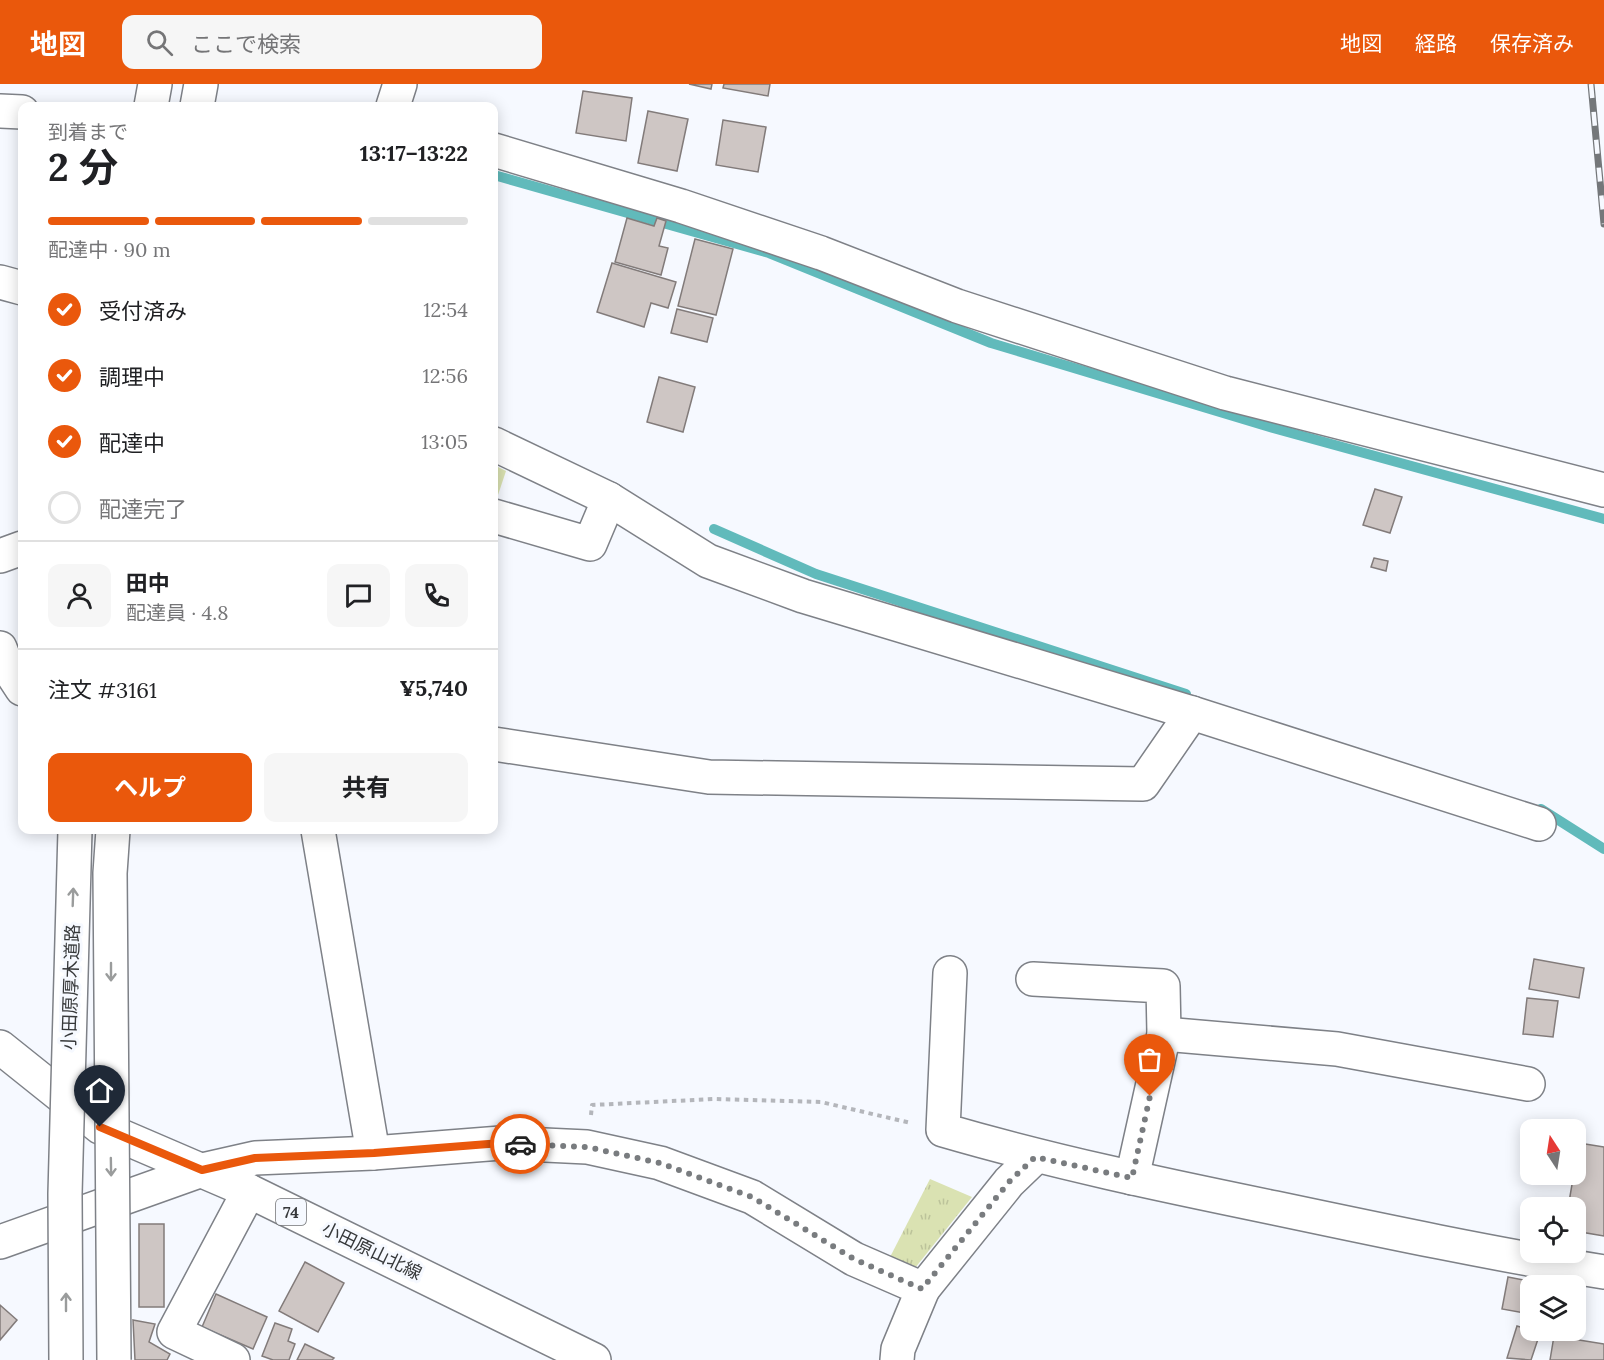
<!DOCTYPE html>
<html lang="ja">
<meta charset="utf-8">
<style>
:root{--surface:#fff;--page:#f6f6f6;--text:#202124;--muted:#757577;--line:#e0e0e0;--accent:#ea580c}
body{margin:0;font-family:Lora,"Noto Sans JP",serif;background:var(--page);color:var(--text);height:100vh;display:flex;flex-direction:column;font-size:22px;white-space:nowrap}
*{box-sizing:border-box;margin:0}
p{font-size:20px;color:var(--muted)}
.icon{flex:none;width:33px;height:33px;fill:none;stroke:currentColor;stroke-width:2;stroke-linecap:round;stroke-linejoin:round}
.map{position:relative;flex:1;overflow:hidden}
.drawer{position:absolute;left:18px;top:18px;width:480px;height:732px;display:flex;flex-direction:column;background:var(--surface);border-radius:12px;box-shadow:0 3px 15px #0003}
.drawer>*{flex:none}
.needle{width:39px;rotate:348deg}
.controls{position:absolute;left:1520px;top:1035px;display:grid;gap:12px}
.controls a{display:grid;place-items:center;width:66px;height:66px;border-radius:12px;background:var(--surface);box-shadow:0 3px 15px #0003;font-size:30px}
.pin{position:absolute;display:grid;place-items:center;width:51px;height:51px;color:#fff;margin:-62px -26px;border-radius:50% 50% 50% 0;rotate:-45deg;box-shadow:0 0 6px #0007}
.pin .icon{rotate:45deg}
.courier{position:absolute;display:grid;place-items:center;width:60px;height:60px;margin:-30px;border:4px solid #ea580c;border-radius:50%;background:#fff;color:#222;box-shadow:0 2px 8px #0007}
.headline em{font-style:normal;font-weight:700}
.headline div{display:flex;flex-direction:column-reverse}
.headline{display:flex;align-items:center;justify-content:space-between;height:102px;padding:0 30px}
h1{font-size:39px;font-weight:700;line-height:45px}
.bar{display:grid;grid-template-columns:repeat(4,1fr);gap:9px 6px;align-content:center;height:72px;padding:0 30px}
.bar i{height:8px;border-radius:4px;background:var(--line)}
.bar .on{background:var(--accent)}
.bar p{grid-column:span 4}
.line{display:flex;align-items:center;gap:15px;padding:0 30px;border-top:2px solid var(--line)}
.line div{flex:1}
.round{display:grid;place-items:center;flex:none;width:63px;height:63px;border-radius:12px;background:var(--page)}
ol{padding:0 30px;list-style:none}
li{display:flex;align-items:center;gap:18px;height:66px}
li p{margin-inline-start:auto}
li .icon{padding:6px;border-radius:50%;background:var(--accent);color:#fff;stroke-width:4}
li:last-child{color:var(--muted)}
li i{width:33px;height:33px;border:3px solid var(--line);border-radius:50%}
.primary-button{display:flex;gap:12px;margin-top:auto;padding:12px 30px}
.primary-button a{flex:1;height:69px;border-radius:12px;background:var(--accent);color:#fff;font-size:24px;font-weight:700;line-height:69px;text-align:center}
.primary-button a+a{background:var(--page);color:var(--text)}
header{display:flex;align-items:center;gap:36px;box-sizing:border-box;height:84px;padding:0 30px;background:var(--accent);color:#fff}
header strong{font-size:28px}
nav{display:flex;gap:33px;margin-inline-start:auto;font-size:21px}
.search{width:420px;height:54px;background:var(--page);display:flex;align-items:center;gap:15px;box-sizing:border-box;padding:0 21px;border-radius:12px;color:var(--muted);font-size:22px}
.map>svg:first-child{display:block}
.park{fill:url(#park-tufts)}
.lines{fill:none;stroke-linecap:round;stroke-linejoin:round}
.stream{stroke:#61babb;stroke-width:10}
.building{fill:#cec6c4;stroke:#827b7a;stroke-width:1.5}
.minor-casing{stroke:#7e8187;stroke-width:36}
.major-casing{stroke:#7e8187;stroke-width:36}
.highway-casing{stroke:#7e8187;stroke-width:36}
.path{stroke:#b4b6bb;stroke-width:4;stroke-dasharray:4.5 4.5;stroke-linecap:butt}
.minor{stroke:#fff;stroke-width:33}
.major{stroke:#fff;stroke-width:33}
.highway{stroke:#fff;stroke-width:33}
.rail-casing{stroke:#74777a;stroke-width:7}
.rail{stroke:#f6f9ff;stroke-width:4.5;stroke-dasharray:14;stroke-linecap:butt}
.highway-bridge-casing{stroke:#7e8187;stroke-width:36;stroke-linecap:butt}
.highway-bridge{stroke:#fff;stroke-width:33}
.oneway{stroke:#9a9c9c}
.done{stroke:#797c7f;stroke-width:6;stroke-dasharray:0 10.8}
.route{stroke:#ea580c;stroke-width:8}
.labels{text-anchor:middle;stroke-width:6;stroke-linejoin:round;paint-order:stroke}
.shield{fill:#f6f9ff;stroke:#707275;stroke-width:1.5}
.shield-label{font-size:16px;font-weight:bold;fill:#36383a}
.street-label{font-size:18px;fill:#36383a;stroke:#f6f9ff}
</style>
<header>
<strong>地図</strong>
<div class="search"><svg class="icon" aria-label="search" viewBox="0 0 24 24"><circle cx="10" cy="10" r="6"/><path d="M15 15l6 6"/></svg>ここで検索</div>
<nav><a>地図</a><a>経路</a><a>保存済み</a></nav>
</header>
<div class="map">
<svg width="1604" height="1276" viewBox="0 0 1604 1276">
<defs>
<pattern id="park-tufts" width="24" height="20" patternUnits="userSpaceOnUse" patternTransform="scale(1.5)"><rect width="24" height="20" fill="#dae2b2"/><path d="M3 7l-1-3M5 7V3M7 7l1-3M15 17l-1-3M17 17v-4M19 17l1-3" fill="none" stroke="#bcc39a"/></pattern>
</defs>
<rect width="100%" height="100%" fill="#f6f9ff"/>
<g class="park">
<path d="M 494,381 L 506,387 L 495,420 L 494,420 Z"/>
<path d="M 930,1095 L 972,1113 L 911,1189 L 888,1177 Z"/>
</g>
<g class="lines">
<g class="stream">
<path d="M 494,91 L 769,169 L 991,259 L 1273,344 L 1604,435"/>
<path d="M 714,445 L 816,490 L 1186,610"/>
<path d="M 1541,725 L 1604,765"/>
</g>
</g>
<g class="building">
<path d="M 689,0 L 712,0 L 711,5 Z"/>
<path d="M 724,0 L 770,0 L 768,12 L 723,4 Z"/>
<path d="M 583,7 L 632,14 L 626,57 L 576,49 Z"/>
<path d="M 648,27 L 688,35 L 677,87 L 638,79 Z"/>
<path d="M 723,36 L 766,43 L 758,88 L 716,81 Z"/>
<path d="M 627,134 L 654,142 L 657,134 L 666,137 L 659,162 L 668,164 L 661,191 L 615,178 Z"/>
<path d="M 695,155 L 733,165 L 716,231 L 678,222 Z"/>
<path d="M 612,179 L 676,198 L 668,224 L 651,219 L 644,243 L 597,228 Z"/>
<path d="M 677,225 L 713,234 L 707,258 L 671,249 Z"/>
<path d="M 659,293 L 695,303 L 683,348 L 647,338 Z"/>
<path d="M 1375,405 L 1402,413 L 1390,449 L 1363,441 Z"/>
<path d="M 1374,474 L 1388,477 L 1386,487 L 1371,483 Z"/>
<path d="M 1534,875 L 1584,884 L 1579,914 L 1529,905 Z"/>
<path d="M 1527,914 L 1558,917 L 1553,953 L 1523,950 Z"/>
<path d="M 1579,1059 L 1604,1063 L 1604,1152 L 1575,1147 L 1575,1124 L 1568,1124 Z"/>
<rect x="139" y="1140" width="25" height="83"/>
<path d="M 305,1178 L 344,1199 L 318,1248 L 279,1227 Z"/>
<path d="M 1508,1193 L 1554,1202 L 1530,1202 L 1530,1230 L 1502,1225 Z"/>
<path d="M 216,1210 L 267,1233 L 253,1265 L 202,1243 Z"/>
<path d="M 0,1221 L 17,1236 L 0,1256 Z"/>
<path d="M 133,1236 L 155,1240 L 149,1258 L 170,1270 L 167,1276 L 135,1276 Z"/>
<path d="M 275,1239 L 292,1245 L 288,1257 L 295,1260 L 289,1276 L 273,1276 L 262,1272 Z"/>
<path d="M 1517,1242 L 1540,1249 L 1531,1276 L 1507,1274 Z"/>
<path d="M 1554,1252 L 1604,1260 L 1604,1276 L 1550,1276 Z"/>
<path d="M 305,1260 L 334,1274 L 332,1276 L 297,1276 Z"/>
</g>
<g class="lines">
<g class="minor-casing">
<g id="minor">
<path d="M 393,22 L 400,0"/>
<path d="M 0,27 L 22,28"/>
<path d="M 494,66 L 681,122 L 821,169 L 957,222 L 1225,309 L 1604,406"/>
<path d="M 0,198 L 22,204"/>
<path d="M 494,360 L 609,415 L 708,477 L 803,512 L 1192,629 L 1539,740"/>
<path d="M 494,432 L 590,460 L 609,415"/>
<path d="M 0,472 L 22,464"/>
<path d="M 0,564 L 7,582 L 22,605"/>
<path d="M 494,660 L 709,693 L 1143,700 L 1192,629"/>
<path d="M 318,746 L 373,1069"/>
<path d="M 950,889 L 943,1046 C 1053,1078 1163,1101 1275,1124 C 1384,1147 1493,1170 1604,1188"/>
<path d="M 1033,895 L 1163,902 L 1164,950 L 1132,1094"/>
<path d="M 1164,950 L 1337,965 L 1528,1000"/>
<path d="M 0,1158 L 202,1086 L 255,1074 L 373,1069 L 501,1059 L 587,1063 L 660,1079 L 752,1113 L 854,1175 L 923,1205 L 898,1265 L 897,1276"/>
<path d="M 923,1205 L 1009,1098 L 1035,1073"/>
<path d="M 233,1276 L 174,1248 L 249,1107"/>
</g>
</g>
<g class="major-casing">
<path id="major" d="M 0,963 L 100,1043 L 249,1107 L 594,1276"/>
</g>
<g class="highway-casing">
<g id="highway">
<path d="M 151,22 L 155,0"/>
<path d="M 197,22 L 201,0"/>
</g>
</g>
<path class="path" d="M 591,1031 L 592,1021 L 714,1015 L 821,1018 L 911,1039"/>
<use href="#minor" class="minor"/>
<use href="#major" class="major"/>
<use href="#highway" class="highway"/>
<g class="rail-casing">
<path id="rail" d="M 1591,0 L 1604,140"/>
</g>
<use href="#rail" class="rail"/>
<g class="highway-bridge-casing">
<g id="highway-bridge">
<path d="M 113,746 L 110,789 L 114,1276"/>
<path d="M 66,1276 L 65,1110 L 75,746"/>
</g>
</g>
<use href="#highway-bridge" class="highway-bridge"/>
</g>
<defs><path id="oneway-shaft" d="M-6 0H5M1.5-3L5.5 0L1.5 3" fill="none" stroke-width="1.6" stroke-linecap="round" stroke-linejoin="round" transform="scale(1.5)"/></defs>
<g class="oneway">
<use href="#oneway-shaft" transform="translate(73 813) rotate(-88)"/>
<use href="#oneway-shaft" transform="translate(111 888) rotate(90)"/>
<use href="#oneway-shaft" transform="translate(111 1083) rotate(89)"/>
<use href="#oneway-shaft" transform="translate(66 1218) rotate(-90)"/>
</g>
<g class="lines">
<path class="done" d="M 520,1060 L 587,1063 L 660,1079 L 752,1113 L 854,1175 L 922,1205 L 1009,1098 L 1035,1073 L 1132,1094 L 1150,1012"/>
<path class="route" d="M 100,1043 L 202,1086 L 255,1074 L 374,1069 L 501,1059 L 520,1060"/>
</g>
<g class="labels">
<rect class="shield" x="276" y="1115" width="30" height="26" rx="4.5"/>
<g class="shield-label">
<text x="291" y="1134">74</text>
</g>
<g class="street-label">
<text transform="translate(71 903) rotate(-88)" y="6">小田原厚木道路</text>
<text transform="translate(372 1167) rotate(26)" y="6">小田原山北線</text>
</g>
</g>
</svg>
<div class="controls">
<a><svg class="needle" viewBox="-14 -14 28 28"><path d="M0-13l5 13h-10z" fill="#e53935"/><path d="M0 13l5-13h-10z" fill="#757577"/></svg></a>
<a><svg class="icon" aria-label="locate" viewBox="0 0 24 24"><circle cx="12" cy="12" r="6"/><path d="M12 2v4M12 18v4M2 12h4M18 12h4"/></svg></a>
<a><svg class="icon" aria-label="layers" viewBox="0 0 24 24"><path d="M12 4l9 5-9 5-9-5zM3 14l9 5 9-5"/></svg></a>
</div>
<div class="pin" style="left:1150px;top:1012px;background:#ea580c"><svg class="icon" aria-label="bag" viewBox="0 0 24 24"><path d="M5 8h14l-1 12H6zM9 8a3 3 0 0 1 6 0"/></svg></div>
<div class="pin" style="left:100px;top:1043px;background:#1f2937"><svg class="icon" aria-label="home" viewBox="0 0 24 24"><path d="M3 11l9-7 9 7M6 9v11h12V9"/></svg></div>
<div class="courier" style="left:520px;top:1060px"><svg class="icon" aria-label="car" viewBox="0 0 24 24"><path d="M5 17H2v-5l4-1 3-4h7l3 4 3 1v5h-3M9 17h6M6 11h13"/><circle cx="7" cy="17" r="2"/><circle cx="17" cy="17" r="2"/></svg></div>
<section class="drawer">
<div class="headline"><div><h1>2 分</h1><p>到着まで</p></div><em>13:17–13:22</em></div>
<div class="bar"><i class="on"></i><i class="on"></i><i class="on"></i><i></i><p>配達中 · 90 m</p></div>
<ol>
<li><svg class="icon" aria-label="check" viewBox="0 0 24 24"><path d="M5 12l5 5 9-10"/></svg>受付済み<p>12:54</p></li>
<li><svg class="icon" aria-label="check" viewBox="0 0 24 24"><path d="M5 12l5 5 9-10"/></svg>調理中<p>12:56</p></li>
<li><svg class="icon" aria-label="check" viewBox="0 0 24 24"><path d="M5 12l5 5 9-10"/></svg>配達中<p>13:05</p></li>
<li><i></i>配達完了</li>
</ol>
<div class="line" style="height:108px"><a class="round"><svg class="icon" aria-label="person" viewBox="0 0 24 24"><circle cx="12" cy="8" r="4"/><path d="M4 21q1-7 8-7t8 7"/></svg></a><div><b>田中</b><p>配達員 · 4.8</p></div><a class="round"><svg class="icon" aria-label="chat" viewBox="0 0 24 24"><path d="M4 5h16v11H9l-5 4z"/></svg></a><a class="round"><svg class="icon" aria-label="phone" viewBox="0 0 24 24"><path d="M5 4h4l2 5-3 2q2 4 5 5l2-3 5 2v4C11 20 4 13 5 4z"/></svg></a></div>
<div class="line" style="height:78px"><div>注文 #3161</div><b>¥5,740</b></div>
<div class="primary-button"><a>ヘルプ</a><a>共有</a></div>
</section>
</div>
